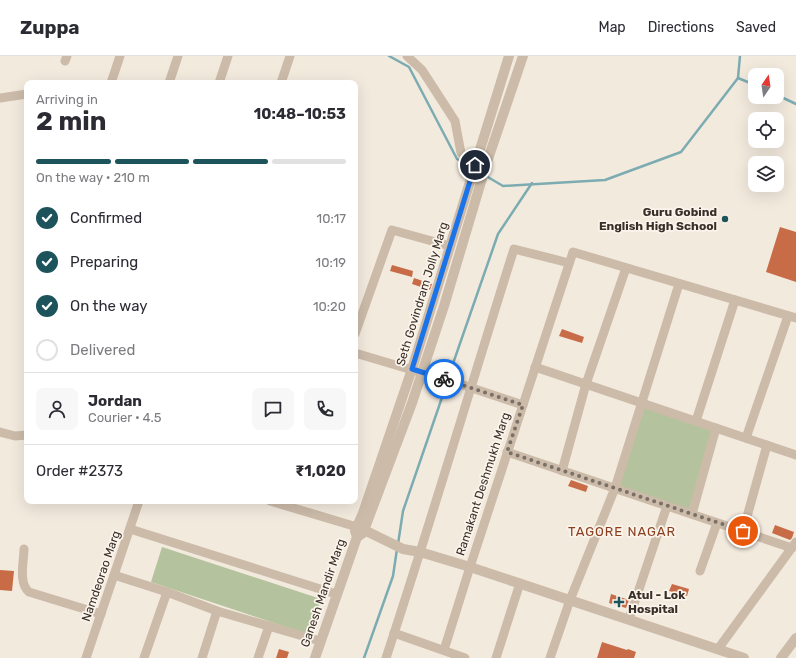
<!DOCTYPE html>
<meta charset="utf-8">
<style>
:root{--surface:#fff;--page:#f7f7f7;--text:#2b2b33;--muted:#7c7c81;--line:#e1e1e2;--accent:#1d545b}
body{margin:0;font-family:Rubik,sans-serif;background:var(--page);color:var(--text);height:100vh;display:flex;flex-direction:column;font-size:15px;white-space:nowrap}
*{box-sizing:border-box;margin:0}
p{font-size:13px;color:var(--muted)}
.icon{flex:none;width:22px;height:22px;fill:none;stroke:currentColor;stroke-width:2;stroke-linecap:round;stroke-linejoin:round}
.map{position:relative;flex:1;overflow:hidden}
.details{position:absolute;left:24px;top:24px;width:334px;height:424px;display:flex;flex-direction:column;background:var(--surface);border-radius:8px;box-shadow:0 4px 16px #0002}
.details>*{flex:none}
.needle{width:26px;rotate:13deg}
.fabs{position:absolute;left:748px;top:12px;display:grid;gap:8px}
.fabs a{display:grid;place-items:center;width:36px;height:36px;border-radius:8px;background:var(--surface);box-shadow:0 4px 16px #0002;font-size:20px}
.pin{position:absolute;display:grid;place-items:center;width:34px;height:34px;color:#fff;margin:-17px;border:2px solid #fff;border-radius:50%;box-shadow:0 1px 4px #0007}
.courier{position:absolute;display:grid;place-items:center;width:40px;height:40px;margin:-20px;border:3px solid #1a73e8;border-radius:50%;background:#fff;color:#222;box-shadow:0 1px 5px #0007}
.headline em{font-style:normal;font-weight:700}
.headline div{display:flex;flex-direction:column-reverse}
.headline{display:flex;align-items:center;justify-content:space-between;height:68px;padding:0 12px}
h1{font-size:26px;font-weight:700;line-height:30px}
.bar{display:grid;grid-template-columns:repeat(4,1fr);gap:6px 4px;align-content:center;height:48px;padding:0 12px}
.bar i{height:5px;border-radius:3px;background:var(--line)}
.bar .current{background:var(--accent)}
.bar p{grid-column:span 4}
.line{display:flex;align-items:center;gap:10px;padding:0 12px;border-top:1px solid var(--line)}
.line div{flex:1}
.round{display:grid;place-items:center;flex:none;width:42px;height:42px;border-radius:8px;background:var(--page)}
ol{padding:0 12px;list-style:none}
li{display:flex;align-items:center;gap:12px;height:44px}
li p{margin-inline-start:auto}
li .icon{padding:4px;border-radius:50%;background:var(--accent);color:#fff;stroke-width:4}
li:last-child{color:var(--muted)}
li i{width:22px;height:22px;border:2px solid var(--line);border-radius:50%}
header{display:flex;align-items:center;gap:24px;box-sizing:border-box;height:56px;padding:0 20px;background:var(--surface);border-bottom:1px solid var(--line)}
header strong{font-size:19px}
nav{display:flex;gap:22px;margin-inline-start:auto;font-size:14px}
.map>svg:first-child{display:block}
.green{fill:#b4c39d}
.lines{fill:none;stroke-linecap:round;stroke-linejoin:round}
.stream{stroke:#7cacb1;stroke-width:2.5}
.building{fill:#c86c47}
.minor{stroke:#ccbba9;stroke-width:9}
.tertiary{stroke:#ccbba9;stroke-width:10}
.done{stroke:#7a7068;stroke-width:4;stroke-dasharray:0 7.2}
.route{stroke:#1a73e8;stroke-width:5}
.poi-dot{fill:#1d545b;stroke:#faf4eb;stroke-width:1.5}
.labels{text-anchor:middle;stroke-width:3.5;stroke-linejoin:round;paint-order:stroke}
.poi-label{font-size:12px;font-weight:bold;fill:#392f29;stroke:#faf4eb;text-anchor:end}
.street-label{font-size:12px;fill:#392f29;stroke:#faf4eb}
.neighbourhood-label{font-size:13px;letter-spacing:1px;fill:#8a3e20;stroke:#faf4eb}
</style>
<header>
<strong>Zuppa</strong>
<nav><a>Map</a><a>Directions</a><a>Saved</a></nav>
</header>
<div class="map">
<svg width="796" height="602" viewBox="0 0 796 602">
<rect width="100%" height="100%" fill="#f3eade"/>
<g class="green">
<path d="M 641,346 L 716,372 L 692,458 L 615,432 Z"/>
<path d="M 162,491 L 321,543 L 310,579 L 151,526 Z"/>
</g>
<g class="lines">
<g class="stream">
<path d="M 389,0 L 409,11 L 457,103 L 471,111"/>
<path d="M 740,0 L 738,22 L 755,29"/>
<path d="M 777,39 L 796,48"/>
<path d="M 486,120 L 503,130 L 605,124 L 681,96 L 738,22"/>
<path d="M 448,322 L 498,178 L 532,127"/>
<path d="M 398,488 L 403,455 L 447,327"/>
<path d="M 364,602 L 393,520 L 397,493"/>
</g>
</g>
<g class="building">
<path d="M 780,171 L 796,176 L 796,226 L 766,216 Z"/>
<path d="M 392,209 L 413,215 L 412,221 L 390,215 Z"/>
<path d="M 414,222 L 432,228 L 430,234 L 412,228 Z"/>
<path d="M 562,273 L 584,281 L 582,287 L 559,280 Z"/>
<path d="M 571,424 L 588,430 L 586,436 L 568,430 Z"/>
<path d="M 775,469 L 794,476 L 792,482 L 790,484 L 772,477 Z"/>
<path d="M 0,514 L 14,515 L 12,535 L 0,534 Z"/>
<path d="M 672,528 L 689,533 L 687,540 L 669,535 Z"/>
<path d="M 611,538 L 629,544 L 626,552 L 609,547 Z"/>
<path d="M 602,586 L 627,594 L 628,593 L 636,596 L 634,602 L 597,602 Z"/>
<path d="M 279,593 L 289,596 L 287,602 L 276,602 Z"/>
</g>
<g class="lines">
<g class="minor">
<path d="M 407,0 L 422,14 L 455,65 L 461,97 L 480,111"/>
<path d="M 65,5 L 67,0"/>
<path d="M 111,27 L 120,0"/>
<path d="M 169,27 L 178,0"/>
<path d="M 219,27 L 228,0"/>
<path d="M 281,27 L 290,0"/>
<path d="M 0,42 L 27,38"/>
<path d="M 355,278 L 392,174 L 450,190"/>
<path d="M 355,297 L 463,329 L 523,349"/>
<path d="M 535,311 L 796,399"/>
<path d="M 696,365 L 735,244"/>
<path d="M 0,376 L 15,380 L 27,379"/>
<path d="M 746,382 L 788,260"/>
<path d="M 507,396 L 792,492"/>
<path d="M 562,415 L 586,328 L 626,212"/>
<path d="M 270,445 L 357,471"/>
<path d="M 692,458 L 716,372"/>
<path d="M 130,473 L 336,538"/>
<path d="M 743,475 L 767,389"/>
<path d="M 24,493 C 24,505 18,527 29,536 L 101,558"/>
<path d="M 700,515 L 717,467"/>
<path d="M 114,519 L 167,536 L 217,555 L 320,585"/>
<path d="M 629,563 L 667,450"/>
<path d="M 394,577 L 465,602"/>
<path d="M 718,593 L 796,486"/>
<path d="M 444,594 L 470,511 L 573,196 L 796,262"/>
<path d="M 86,602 L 139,445"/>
<path d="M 144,602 L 167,536"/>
<path d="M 202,602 L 217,555"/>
<path d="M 258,602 L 269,570"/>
<path d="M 386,602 C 431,466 471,329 514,193 L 569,207"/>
<path d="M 496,602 L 520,527"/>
<path d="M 550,602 L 570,544 L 615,432 L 679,228"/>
</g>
<g class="tertiary">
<path d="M 358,471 L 403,493 L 420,496 L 470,511 L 744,602"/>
<path d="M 357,481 L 363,477 L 412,347 L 444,250 L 486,109 L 523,0"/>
<path d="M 357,481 L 355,475 L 363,457 L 412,313 L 509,0"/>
<path d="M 315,602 L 357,481"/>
<path d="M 781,602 L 796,582"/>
</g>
</g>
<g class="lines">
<path class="done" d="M 444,323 L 523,349 L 507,396 L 743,475"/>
<path class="route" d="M 444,323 L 412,313 L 475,109"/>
</g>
<g class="poi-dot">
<circle cx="725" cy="163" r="4"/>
<path d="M617 540h4v4h4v4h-4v4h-4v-4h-4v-4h4z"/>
</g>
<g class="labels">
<g class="poi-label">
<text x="717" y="160">Guru Gobind<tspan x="717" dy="14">English High School</tspan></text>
<text x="628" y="543" text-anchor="start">Atul - Lok<tspan x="628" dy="14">Hospital</tspan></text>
</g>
<g class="street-label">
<text transform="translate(422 238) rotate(-73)" y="4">Seth Govindram Jolly Marg</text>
<text transform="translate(483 428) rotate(-72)" y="4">Ramakant Deshmukh Marg</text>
<text transform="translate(101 520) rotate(-71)" y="4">Namdeorao Marg</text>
<text transform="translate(323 537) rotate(-71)" y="4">Ganesh Mandir Marg</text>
</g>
<g class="neighbourhood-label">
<text x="622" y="480">TAGORE NAGAR</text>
</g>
</g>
</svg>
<div class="fabs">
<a><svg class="needle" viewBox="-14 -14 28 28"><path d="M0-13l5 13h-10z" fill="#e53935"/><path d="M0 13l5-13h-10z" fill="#7c7c81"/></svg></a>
<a><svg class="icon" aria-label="locate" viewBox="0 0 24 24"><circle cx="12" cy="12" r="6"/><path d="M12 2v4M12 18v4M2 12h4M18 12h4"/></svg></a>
<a><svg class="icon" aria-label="layers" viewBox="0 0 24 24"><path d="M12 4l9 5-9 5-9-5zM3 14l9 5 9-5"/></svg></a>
</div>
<div class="pin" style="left:743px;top:475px;background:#ea580c"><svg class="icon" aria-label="bag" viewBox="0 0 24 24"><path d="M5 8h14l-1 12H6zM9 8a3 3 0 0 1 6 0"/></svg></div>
<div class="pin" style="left:475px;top:109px;background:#1f2937"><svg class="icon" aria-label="home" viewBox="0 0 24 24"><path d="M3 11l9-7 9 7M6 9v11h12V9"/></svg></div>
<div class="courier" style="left:444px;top:323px"><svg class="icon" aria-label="bike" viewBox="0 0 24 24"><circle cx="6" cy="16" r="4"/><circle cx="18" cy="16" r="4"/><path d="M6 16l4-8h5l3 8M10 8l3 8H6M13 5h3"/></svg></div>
<section class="details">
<div class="headline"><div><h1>2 min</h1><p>Arriving in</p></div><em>10:48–10:53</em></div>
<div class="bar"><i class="current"></i><i class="current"></i><i class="current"></i><i></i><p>On the way · 210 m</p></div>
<ol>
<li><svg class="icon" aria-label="check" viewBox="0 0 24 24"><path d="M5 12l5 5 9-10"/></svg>Confirmed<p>10:17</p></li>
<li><svg class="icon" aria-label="check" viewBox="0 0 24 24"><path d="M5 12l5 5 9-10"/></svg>Preparing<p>10:19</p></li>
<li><svg class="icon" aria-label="check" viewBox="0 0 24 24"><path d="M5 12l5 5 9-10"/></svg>On the way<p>10:20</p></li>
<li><i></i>Delivered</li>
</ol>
<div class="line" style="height:72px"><a class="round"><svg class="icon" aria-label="person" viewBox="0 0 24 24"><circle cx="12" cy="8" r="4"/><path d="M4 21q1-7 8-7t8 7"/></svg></a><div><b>Jordan</b><p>Courier · 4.5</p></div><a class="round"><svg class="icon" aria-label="chat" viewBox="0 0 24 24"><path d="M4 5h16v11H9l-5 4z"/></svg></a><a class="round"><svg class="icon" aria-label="phone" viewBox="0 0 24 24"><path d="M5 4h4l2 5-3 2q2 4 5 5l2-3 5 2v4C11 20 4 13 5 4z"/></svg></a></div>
<div class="line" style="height:52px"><div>Order #2373</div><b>₹1,020</b></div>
</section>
</div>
